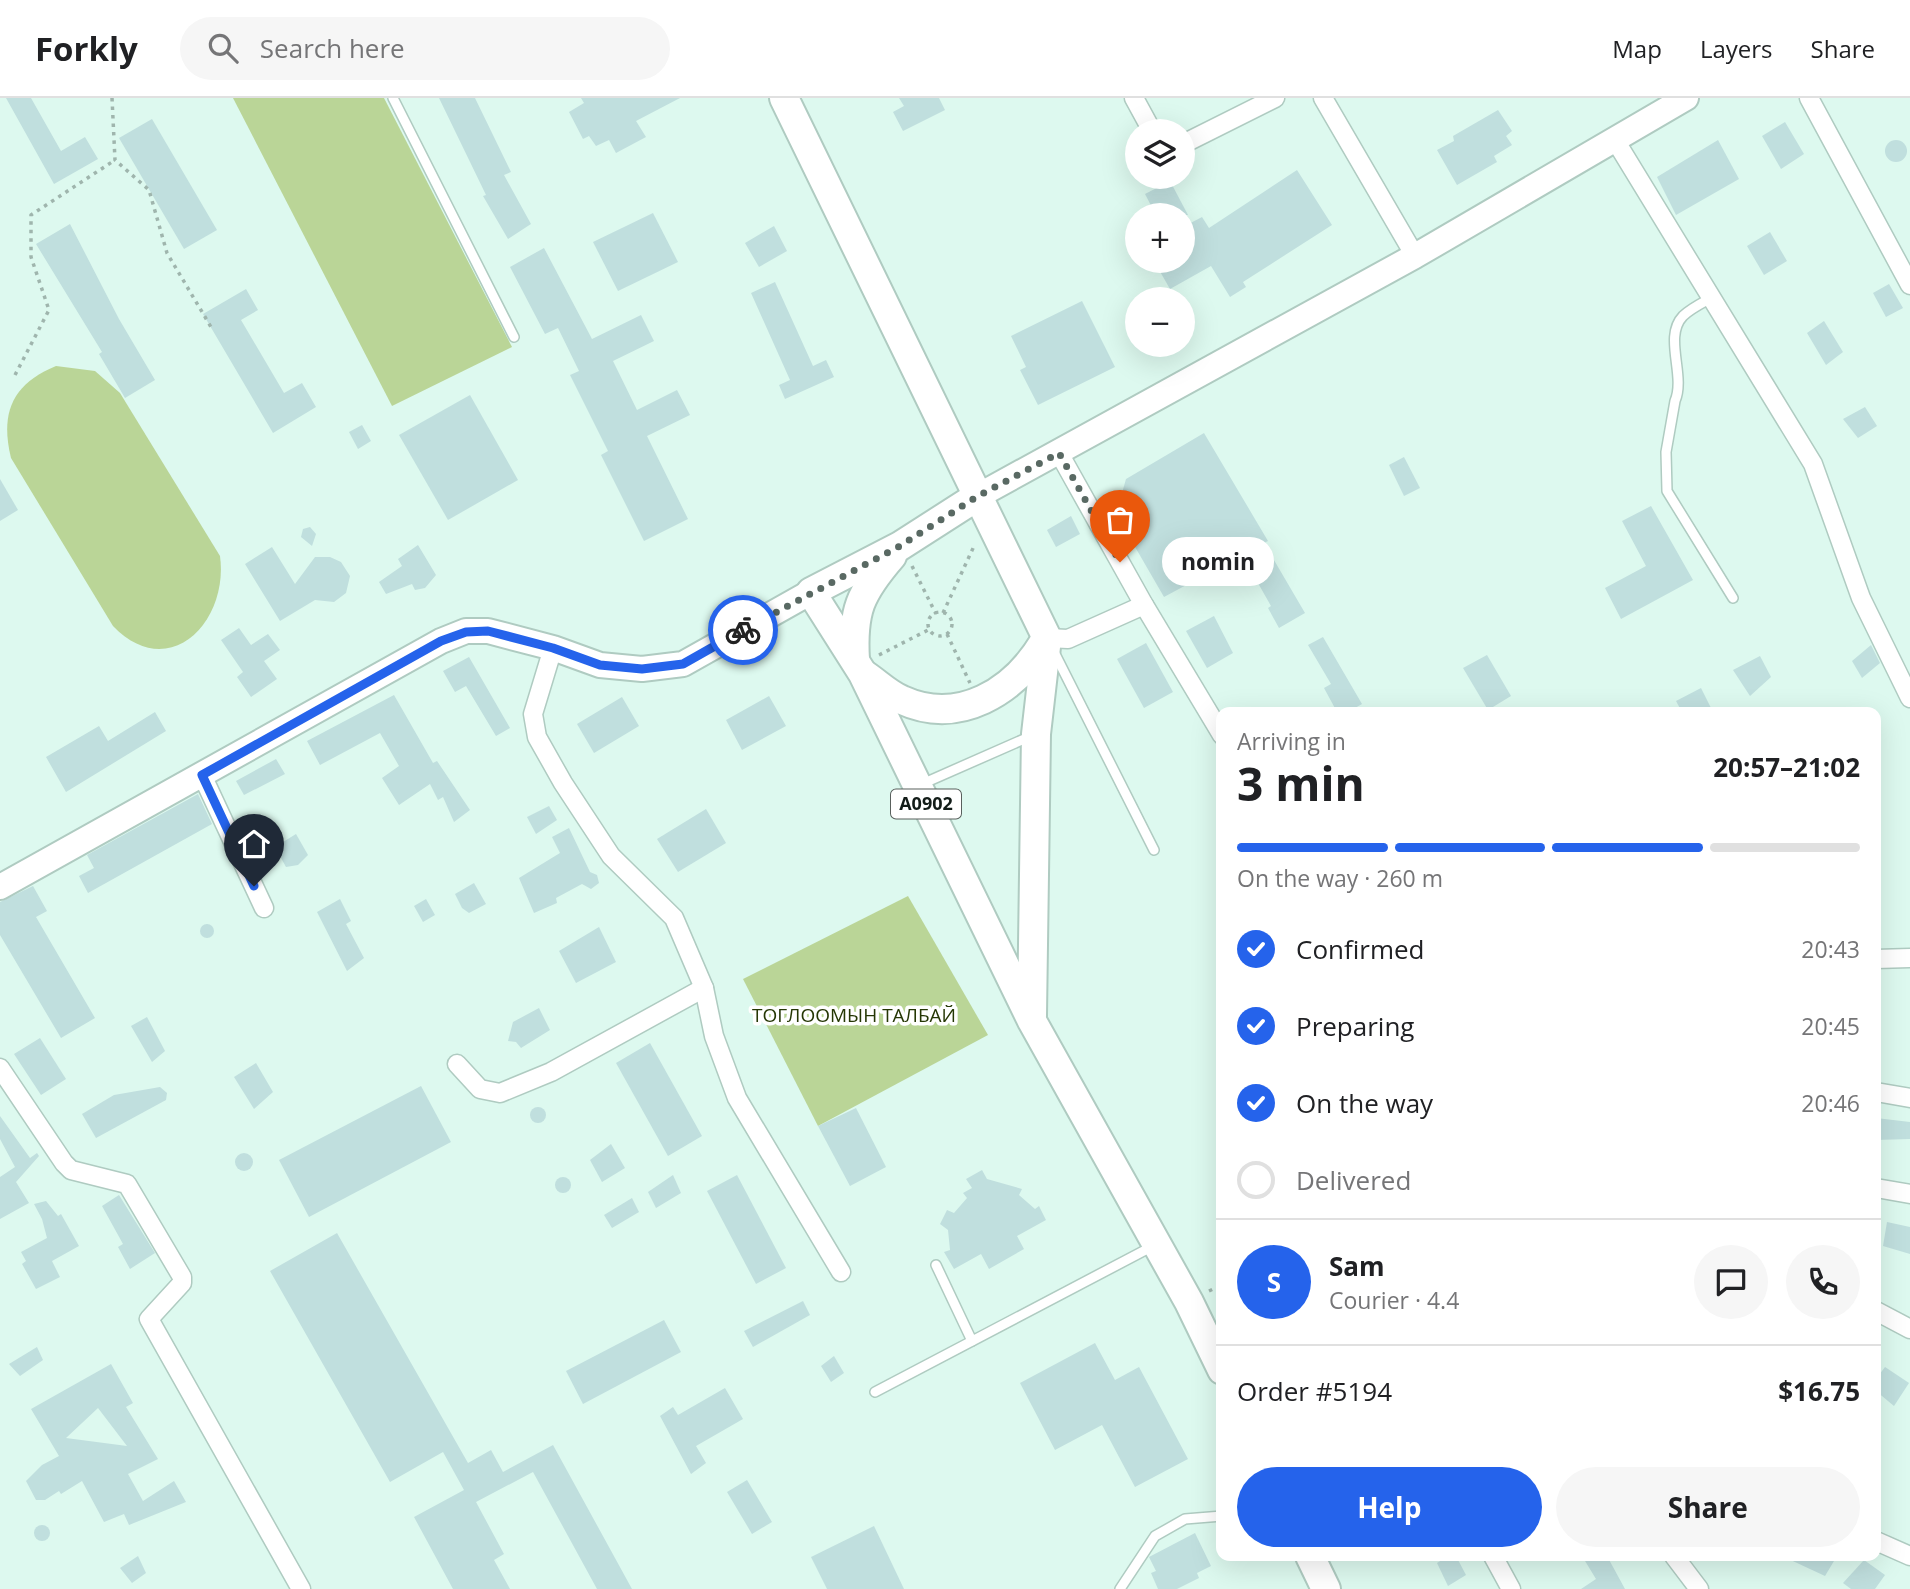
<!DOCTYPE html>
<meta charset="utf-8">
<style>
:root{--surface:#fff;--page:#f6f6f6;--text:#202124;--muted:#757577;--line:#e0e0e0;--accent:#2563eb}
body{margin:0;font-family:"Open Sans",sans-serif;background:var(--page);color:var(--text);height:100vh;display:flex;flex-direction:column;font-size:26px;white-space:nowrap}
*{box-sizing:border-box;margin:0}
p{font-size:23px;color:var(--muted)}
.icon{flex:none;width:38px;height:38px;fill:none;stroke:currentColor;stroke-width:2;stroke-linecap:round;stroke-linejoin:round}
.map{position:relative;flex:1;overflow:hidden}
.side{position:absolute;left:1216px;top:609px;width:665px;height:854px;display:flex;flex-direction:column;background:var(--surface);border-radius:14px;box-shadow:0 7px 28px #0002}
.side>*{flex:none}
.tools{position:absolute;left:1125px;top:21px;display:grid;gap:14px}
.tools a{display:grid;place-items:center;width:70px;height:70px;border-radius:50%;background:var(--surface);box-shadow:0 7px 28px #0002;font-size:35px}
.pin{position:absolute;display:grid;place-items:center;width:60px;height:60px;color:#fff;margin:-72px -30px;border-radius:50% 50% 50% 0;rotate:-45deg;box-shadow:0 0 7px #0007}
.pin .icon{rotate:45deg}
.courier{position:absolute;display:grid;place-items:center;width:70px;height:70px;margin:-35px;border:5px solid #2563eb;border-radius:50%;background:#fff;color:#222;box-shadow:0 2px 9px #0007}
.bubble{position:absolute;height:49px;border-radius:24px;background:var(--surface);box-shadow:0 7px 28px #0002;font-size:23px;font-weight:700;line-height:49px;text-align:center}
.summary em{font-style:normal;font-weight:700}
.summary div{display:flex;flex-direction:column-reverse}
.summary{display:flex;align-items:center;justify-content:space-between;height:119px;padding:0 21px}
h1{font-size:46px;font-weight:700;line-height:52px}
.bar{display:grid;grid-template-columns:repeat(4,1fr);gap:10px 7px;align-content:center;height:84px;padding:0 21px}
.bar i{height:9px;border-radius:5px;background:var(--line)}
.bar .current{background:var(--accent)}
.bar p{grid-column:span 4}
.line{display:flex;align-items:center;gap:18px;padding:0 21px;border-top:2px solid var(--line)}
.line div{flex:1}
.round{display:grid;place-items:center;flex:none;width:74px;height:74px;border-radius:37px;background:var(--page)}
ol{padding:0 21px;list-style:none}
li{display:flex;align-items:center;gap:21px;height:77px}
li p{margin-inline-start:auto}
li .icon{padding:7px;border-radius:50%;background:var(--accent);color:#fff;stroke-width:4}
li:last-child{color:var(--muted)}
li i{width:38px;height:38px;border:4px solid var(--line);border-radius:50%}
.action{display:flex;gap:14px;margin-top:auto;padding:14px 21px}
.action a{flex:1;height:80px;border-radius:42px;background:var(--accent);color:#fff;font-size:28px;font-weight:700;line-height:80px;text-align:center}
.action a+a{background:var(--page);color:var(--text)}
header{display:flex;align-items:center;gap:42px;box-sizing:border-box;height:98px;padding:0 35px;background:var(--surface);border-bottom:2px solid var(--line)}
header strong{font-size:33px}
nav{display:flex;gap:38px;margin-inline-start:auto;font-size:24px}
.search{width:490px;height:63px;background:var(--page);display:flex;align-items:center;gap:18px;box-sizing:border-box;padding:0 24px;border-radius:38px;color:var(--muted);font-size:26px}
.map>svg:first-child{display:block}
.green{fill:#bad597}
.building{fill:#c0dfde;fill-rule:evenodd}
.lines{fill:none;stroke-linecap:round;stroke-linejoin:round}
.service-casing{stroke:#afcbc1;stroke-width:12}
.minor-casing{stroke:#afcbc1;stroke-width:21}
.secondary-casing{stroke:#afcbc1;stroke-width:28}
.trunk-casing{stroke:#afcbc1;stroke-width:32}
.path{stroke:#9fb5ad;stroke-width:3.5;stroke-dasharray:3.5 5;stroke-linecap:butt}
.service{stroke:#fff;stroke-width:9}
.minor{stroke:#fff;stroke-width:18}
.secondary{stroke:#fff;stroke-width:24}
.trunk{stroke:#fff;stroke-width:28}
.done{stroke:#596963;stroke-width:7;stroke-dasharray:0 12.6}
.route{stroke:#2563eb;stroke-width:9}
.labels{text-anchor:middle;stroke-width:7;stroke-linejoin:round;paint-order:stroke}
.shield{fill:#fff;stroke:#59605d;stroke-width:2}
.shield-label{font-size:18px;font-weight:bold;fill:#121c18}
.park-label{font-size:19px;fill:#253704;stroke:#fff}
</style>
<header>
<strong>Forkly</strong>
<div class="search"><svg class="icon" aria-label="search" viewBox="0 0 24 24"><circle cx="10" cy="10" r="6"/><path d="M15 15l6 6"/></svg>Search here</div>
<nav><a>Map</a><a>Layers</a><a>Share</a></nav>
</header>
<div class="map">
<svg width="1910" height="1491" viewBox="0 0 1910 1491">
<rect width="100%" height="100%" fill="#ddf9ef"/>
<g class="green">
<path d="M 233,0 L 384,0 L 512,249 L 392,308 Z"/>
<path d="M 56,268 L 95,273 L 120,295 L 220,458 C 229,524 169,586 113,528 L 11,360 C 0,315 12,286 56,268 Z"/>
<path d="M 908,798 L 988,937 L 818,1028 L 743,881 Z"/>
</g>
<g class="building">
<path d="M 6,0 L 31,0 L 61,53 L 85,39 L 98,61 L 54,86 Z"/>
<path d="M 439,0 L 475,0 L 511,74 L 504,77 L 531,126 L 508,141 L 483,98 L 486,97 Z"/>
<path d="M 581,0 L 680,0 L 636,23 L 646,39 L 616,55 L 609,42 L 596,48 L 589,38 L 583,41 L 569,14 L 584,5 Z"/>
<path d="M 899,0 L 939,0 L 945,12 L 903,33 L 893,14 L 904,8 Z"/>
<path d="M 1498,12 L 1512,33 L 1506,38 L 1512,47 L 1494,58 L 1497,64 L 1457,87 L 1437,52 L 1454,43 L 1453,38 Z"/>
<path d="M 152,21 L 217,132 L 184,151 L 119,40 Z"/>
<path d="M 1785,24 L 1804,56 L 1781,71 L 1762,38 Z"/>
<circle cx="1896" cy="53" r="11"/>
<path d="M 1718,42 L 1739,81 L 1676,117 L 1657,79 Z"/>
<path d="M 1297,72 L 1332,127 L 1243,184 L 1246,189 L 1230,199 L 1211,168 L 1170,191 L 1154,163 L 1183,163 L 1183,129 L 1202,119 L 1209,130 Z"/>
<path d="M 1170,83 L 1188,117 L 1156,117 L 1145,96 Z"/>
<path d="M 653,115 L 678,164 L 618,193 L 593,144 Z"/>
<path d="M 70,126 L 119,221 L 155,282 L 125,300 L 99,256 L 102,254 L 36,146 Z"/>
<path d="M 774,128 L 787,153 L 759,169 L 745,145 Z"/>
<path d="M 1770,134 L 1787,163 L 1764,177 L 1747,148 Z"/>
<path d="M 544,150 L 592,241 L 641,217 L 654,243 L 613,263 L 637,312 L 677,292 L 690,317 L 647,338 L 688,421 L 644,443 L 601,357 L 608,353 L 570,277 L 579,273 L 558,230 L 545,236 L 510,169 Z"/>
<path d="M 775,184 L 813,268 L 826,262 L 834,279 L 785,301 L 779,287 L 790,282 L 751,195 Z"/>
<path d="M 1889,186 L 1903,210 L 1886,219 L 1873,195 Z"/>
<path d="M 246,191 L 258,212 L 241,222 L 284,295 L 302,285 L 316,309 L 273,335 L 203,216 Z"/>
<path d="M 1082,203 L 1115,269 L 1038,307 L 1020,272 L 1026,269 L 1011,238 Z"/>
<path d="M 1824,223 L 1843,254 L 1826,267 L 1807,235 Z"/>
<path d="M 470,297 L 518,382 L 448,422 L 399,337 Z"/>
<path d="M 1865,309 L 1877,328 L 1858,340 L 1843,321 Z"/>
<path d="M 362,327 L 371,343 L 358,351 L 349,334 Z"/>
<path d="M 1204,335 L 1268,443 L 1264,445 L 1305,515 L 1279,530 L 1268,510 L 1271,508 L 1242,457 L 1164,499 L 1116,416 L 1126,381 Z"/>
<path d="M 1404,359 L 1420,390 L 1404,398 L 1389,367 Z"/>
<path d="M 0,381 L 18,412 L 0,423 Z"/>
<path d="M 1651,408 L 1693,482 L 1621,521 L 1605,490 L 1646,468 L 1622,423 Z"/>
<path d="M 1071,418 L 1080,436 L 1056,449 L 1047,432 Z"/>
<path d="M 310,429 L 316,436 L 312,448 L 301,439 L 303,431 Z"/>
<path d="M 418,447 L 436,477 L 425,490 L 415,492 L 412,486 L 386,496 L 379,484 L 402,468 L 398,461 Z"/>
<path d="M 272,449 L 295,486 L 315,459 L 330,459 L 341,464 L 350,478 L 346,495 L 334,504 L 315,502 L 280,523 L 245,466 Z"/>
<path d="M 1214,518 L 1233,555 L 1207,570 L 1186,533 Z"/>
<path d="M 239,530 L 251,547 L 268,536 L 280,552 L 264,563 L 277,581 L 251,599 L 237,579 L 243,574 L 221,542 Z"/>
<path d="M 1323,539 L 1362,606 L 1348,614 L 1337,614 L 1324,590 L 1331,586 L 1308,547 Z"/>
<path d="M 1146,545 L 1173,594 L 1144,610 L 1117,561 Z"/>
<path d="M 1871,547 L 1880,565 L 1862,580 L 1852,563 Z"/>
<path d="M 1487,557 L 1511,598 L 1488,612 L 1463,570 Z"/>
<path d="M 1760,558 L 1771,579 L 1750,598 L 1733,572 Z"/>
<path d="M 469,559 L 510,630 L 496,638 L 466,588 L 455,594 L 443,573 Z"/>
<path d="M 1701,590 L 1713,614 L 1682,614 L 1676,603 Z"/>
<path d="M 394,597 L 433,665 L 437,663 L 470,712 L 454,724 L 443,699 L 438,702 L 430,686 L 399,707 L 382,680 L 399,668 L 380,635 L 320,667 L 307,643 Z"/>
<path d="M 769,598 L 786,628 L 742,652 L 726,622 Z"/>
<path d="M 622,599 L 639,628 L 594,655 L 577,626 Z"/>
<path d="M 155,614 L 166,633 L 66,694 L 46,659 L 99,628 L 108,643 Z"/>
<path d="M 276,661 L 285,676 L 244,697 L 236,683 Z"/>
<path d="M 198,696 L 212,726 L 88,795 L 79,778 L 94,770 L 87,757 Z"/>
<path d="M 549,708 L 557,722 L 536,736 L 527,719 Z"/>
<path d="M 706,711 L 726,745 L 678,774 L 657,741 Z"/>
<path d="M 569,730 L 590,774 L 597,777 L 599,785 L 591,791 L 582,786 L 556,800 L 557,805 L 534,815 L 519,780 L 560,755 L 552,739 Z"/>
<path d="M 296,736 L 308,757 L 298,767 L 286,769 L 275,749 Z"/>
<path d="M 474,785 L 486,806 L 469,815 L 462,810 L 455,796 Z"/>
<path d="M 33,788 L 47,813 L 36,819 L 95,920 L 61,940 L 0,837 L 0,804 Z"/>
<path d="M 340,801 L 351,823 L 346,826 L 364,860 L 347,873 L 317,814 Z"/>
<path d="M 426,801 L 435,817 L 423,824 L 414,808 Z"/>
<circle cx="207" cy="833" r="7"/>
<path d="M 599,829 L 616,864 L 576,885 L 559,853 Z"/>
<path d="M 539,910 L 550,932 L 521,950 L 516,944 L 508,943 L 513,924 Z"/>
<path d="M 147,919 L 165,953 L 152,964 L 131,928 Z"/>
<path d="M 40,940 L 66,981 L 41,997 L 14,956 Z"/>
<path d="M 650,945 L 702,1038 L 668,1058 L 616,965 Z"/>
<path d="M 256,965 L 273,994 L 254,1011 L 234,979 Z"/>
<path d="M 421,988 L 451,1044 L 309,1119 L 279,1062 Z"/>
<path d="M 160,989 L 167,995 L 166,1002 L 96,1040 L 82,1016 L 114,997 Z"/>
<circle cx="538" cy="1017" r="8"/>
<path d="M 856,1010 L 886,1069 L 850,1088 L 818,1028 Z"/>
<path d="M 0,1018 L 30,1060 L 37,1055 L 39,1058 L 16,1084 L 29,1105 L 0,1121 L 0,1079 L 15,1069 L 0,1041 Z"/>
<path d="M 1876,1020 L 1910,1024 L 1910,1041 L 1876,1042 Z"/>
<path d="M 611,1046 L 625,1070 L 602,1084 L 590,1062 Z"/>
<circle cx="244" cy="1064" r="9"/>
<path d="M 982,1072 L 987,1081 L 1022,1091 L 1019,1097 L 1035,1111 L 1039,1108 L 1046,1122 L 1017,1138 L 1024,1151 L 989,1171 L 981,1156 L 954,1171 L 944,1154 L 950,1152 L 948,1132 L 940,1126 L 947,1112 L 954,1115 L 967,1100 L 963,1095 L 972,1090 L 966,1081 Z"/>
<path d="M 673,1077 L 681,1095 L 656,1110 L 648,1094 Z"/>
<path d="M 737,1077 L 786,1170 L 756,1186 L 707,1093 Z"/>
<circle cx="563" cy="1087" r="8"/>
<path d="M 119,1097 L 155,1155 L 130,1171 L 118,1149 L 123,1146 L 102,1108 Z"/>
<path d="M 632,1100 L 639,1114 L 612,1130 L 604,1117 Z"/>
<path d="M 46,1103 L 58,1118 L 61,1116 L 79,1148 L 52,1163 L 60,1179 L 36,1191 L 22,1166 L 26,1163 L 21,1154 L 47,1140 L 42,1121 L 34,1106 Z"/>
<path d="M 1887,1124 L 1910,1129 L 1910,1156 L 1883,1148 Z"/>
<path d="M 337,1135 L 468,1365 L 491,1352 L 503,1374 L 553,1347 L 632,1491 L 597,1491 L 533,1374 L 476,1404 L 504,1456 L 494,1462 L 510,1491 L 453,1491 L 414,1419 L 464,1392 L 443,1354 L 390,1384 L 270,1173 Z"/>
<path d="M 803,1203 L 810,1217 L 753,1249 L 744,1233 Z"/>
<path d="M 664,1222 L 681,1254 L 583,1306 L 566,1273 Z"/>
<path d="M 1095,1245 L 1115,1282 L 1139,1269 L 1188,1361 L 1135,1389 L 1102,1327 L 1055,1352 L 1020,1285 Z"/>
<path d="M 37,1249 L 43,1262 L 20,1278 L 9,1266 Z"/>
<path d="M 834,1258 L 844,1275 L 831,1284 L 821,1268 Z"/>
<path d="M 111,1266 L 133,1305 L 126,1309 L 158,1361 L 128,1376 L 143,1403 L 174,1383 L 186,1404 L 129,1427 L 124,1416 L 104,1424 L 82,1383 L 61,1396 L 59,1393 L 45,1402 L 36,1402 L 26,1383 L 42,1367 L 59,1358 L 31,1311 ZM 98,1310 L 127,1348 L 66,1340 Z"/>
<path d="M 1885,1269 L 1909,1285 L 1894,1308 L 1876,1293 L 1876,1281 Z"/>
<path d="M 725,1290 L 743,1321 L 696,1348 L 706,1365 L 691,1376 L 660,1318 L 673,1309 L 678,1317 Z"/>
<path d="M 747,1382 L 772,1424 L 752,1436 L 727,1394 Z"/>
<circle cx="42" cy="1435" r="8"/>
<path d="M 874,1428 L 904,1491 L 827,1491 L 811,1459 Z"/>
<path d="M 1195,1435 L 1211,1468 L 1197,1475 L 1199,1480 L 1177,1491 L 1158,1491 L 1151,1475 L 1156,1473 L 1149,1459 Z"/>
<path d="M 138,1458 L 146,1475 L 132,1485 L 120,1470 Z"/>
<path d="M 1448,1458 L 1456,1458 L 1466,1477 L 1448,1488 L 1437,1465 Z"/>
<path d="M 1582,1458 L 1607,1458 L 1625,1491 L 1581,1491 L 1596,1481 Z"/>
<path d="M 1782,1458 L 1837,1458 L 1825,1478 Z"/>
<path d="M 1864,1462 L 1885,1477 L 1875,1491 L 1851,1491 L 1843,1485 Z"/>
</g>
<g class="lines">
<g class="service-casing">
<g id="service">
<path d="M 393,0 L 514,239"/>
<path d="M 1711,200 C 1702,205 1690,211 1683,218 C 1663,239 1686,277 1675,303 L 1666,354 L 1667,393 L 1733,500"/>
<path d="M 1054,554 L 1154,752"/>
<path d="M 922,686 L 1031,638"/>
<path d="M 936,1167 L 972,1243"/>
<path d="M 875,1294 L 1155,1147"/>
<path d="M 1120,1491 L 1155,1438 L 1185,1421 L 1222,1418"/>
</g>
</g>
<g class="minor-casing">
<g id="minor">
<path d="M 1134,0 L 1152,33"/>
<path d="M 1323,0 L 1415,158"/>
<path d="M 1809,0 L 1910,187"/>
<path d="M 1615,42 L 1813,366 L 1861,500 L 1910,600"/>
<path d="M 1183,46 L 1275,0"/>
<path d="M 1059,355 L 1144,507 L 1222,637"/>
<path d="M 1047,540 L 1068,541 L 1144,507"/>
<path d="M 553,550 L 533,616 L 537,639 L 563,685 L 611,758 L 674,820 L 704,890 L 714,938 L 737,1000 L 841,1174"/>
<path d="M 202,677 L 264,810"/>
<path d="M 1876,861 L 1910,860"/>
<path d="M 457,966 L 480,991 L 500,995 L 551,974 L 704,890"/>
<path d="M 0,970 L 64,1065 L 71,1072 L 127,1086 L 182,1179 L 182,1185 L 149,1221 L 301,1491"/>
<path d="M 1876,994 L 1910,1000"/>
<path d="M 1876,1090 L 1910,1096"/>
<path d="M 1876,1213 L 1910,1231"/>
<path d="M 1876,1443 L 1910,1458"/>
<path d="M 1493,1458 L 1511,1491"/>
<path d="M 1674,1458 L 1699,1491"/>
</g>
</g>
<g class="secondary-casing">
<g id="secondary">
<path d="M 978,398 L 1415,158 L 1686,0"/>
<path d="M 0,789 L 441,543 L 466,533 L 488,533 L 553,550 L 600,567 L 642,571 L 683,566 L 811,494"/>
</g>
</g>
<g class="trunk-casing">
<g id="trunk">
<path d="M 784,0 L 1047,540 L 1036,636 L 1032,917"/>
<path d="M 978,398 L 900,448 L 811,494 L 863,576 L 1032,923 L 1189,1204 L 1222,1272"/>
<path d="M 855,562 C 852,513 860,495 892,458"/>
<path d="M 865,577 C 877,585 889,597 902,602 C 959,628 1014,594 1044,544"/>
<path d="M 1310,1458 L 1326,1491"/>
</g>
</g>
<g class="path">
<path d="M 112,0 L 115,62 L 149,92 L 167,155 L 211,229"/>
<path d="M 15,277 L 49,212 L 31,159 L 31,117 L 115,62"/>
<path d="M 912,468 L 936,516"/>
<circle cx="940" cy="526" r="12"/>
<path d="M 943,515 L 975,446"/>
<path d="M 947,536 L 970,585"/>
<path d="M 879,557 L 930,531"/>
<path d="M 1209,1193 L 1222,1187"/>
</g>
<use href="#service" class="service"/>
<use href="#minor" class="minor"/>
<use href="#secondary" class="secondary"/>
<use href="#trunk" class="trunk"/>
</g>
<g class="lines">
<path class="done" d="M 743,532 L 900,448 L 978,398 L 1059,355 L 1120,464"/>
<path class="route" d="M 254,788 L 202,677 L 441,543 L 466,534 L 488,533 L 553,550 L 600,567 L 642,571 L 683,566 L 743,532"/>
</g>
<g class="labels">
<rect class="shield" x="891" y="691.5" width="70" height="29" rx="5"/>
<g class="shield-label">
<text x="926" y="712">A0902</text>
</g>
<g class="park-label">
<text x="854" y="924">ТОГЛООМЫН ТАЛБАЙ</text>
</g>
</g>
</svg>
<div class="tools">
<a><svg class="icon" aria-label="layers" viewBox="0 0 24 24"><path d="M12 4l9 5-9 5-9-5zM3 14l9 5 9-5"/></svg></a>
<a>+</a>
<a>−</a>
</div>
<div class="pin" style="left:1120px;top:464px;background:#ea580c"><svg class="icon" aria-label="bag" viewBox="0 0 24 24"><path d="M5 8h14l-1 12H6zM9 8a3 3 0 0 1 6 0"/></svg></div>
<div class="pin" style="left:254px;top:788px;background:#1f2937"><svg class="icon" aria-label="home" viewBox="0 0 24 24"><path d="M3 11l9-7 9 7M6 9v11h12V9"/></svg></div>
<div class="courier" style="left:743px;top:532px"><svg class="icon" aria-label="bike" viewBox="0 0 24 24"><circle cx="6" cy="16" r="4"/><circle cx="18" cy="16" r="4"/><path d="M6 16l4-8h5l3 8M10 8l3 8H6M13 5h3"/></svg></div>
<div class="bubble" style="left:1162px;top:439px;width:112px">nomin</div>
<section class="side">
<div class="summary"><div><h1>3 min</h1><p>Arriving in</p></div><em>20:57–21:02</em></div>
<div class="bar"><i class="current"></i><i class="current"></i><i class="current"></i><i></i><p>On the way · 260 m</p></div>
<ol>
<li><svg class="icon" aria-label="check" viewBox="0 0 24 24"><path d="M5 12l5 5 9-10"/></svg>Confirmed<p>20:43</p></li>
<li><svg class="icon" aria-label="check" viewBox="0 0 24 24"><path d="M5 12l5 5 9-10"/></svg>Preparing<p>20:45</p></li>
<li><svg class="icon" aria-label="check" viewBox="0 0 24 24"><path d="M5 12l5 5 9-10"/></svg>On the way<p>20:46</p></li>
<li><i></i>Delivered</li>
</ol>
<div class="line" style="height:126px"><b class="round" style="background:var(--accent);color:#fff">S</b><div><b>Sam</b><p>Courier · 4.4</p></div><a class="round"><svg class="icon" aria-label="chat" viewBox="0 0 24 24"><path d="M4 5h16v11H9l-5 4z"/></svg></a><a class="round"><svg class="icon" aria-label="phone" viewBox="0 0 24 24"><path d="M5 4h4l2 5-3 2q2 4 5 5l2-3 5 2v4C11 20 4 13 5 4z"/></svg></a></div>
<div class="line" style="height:91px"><div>Order #5194</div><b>$16.75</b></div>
<div class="action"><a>Help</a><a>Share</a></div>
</section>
</div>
